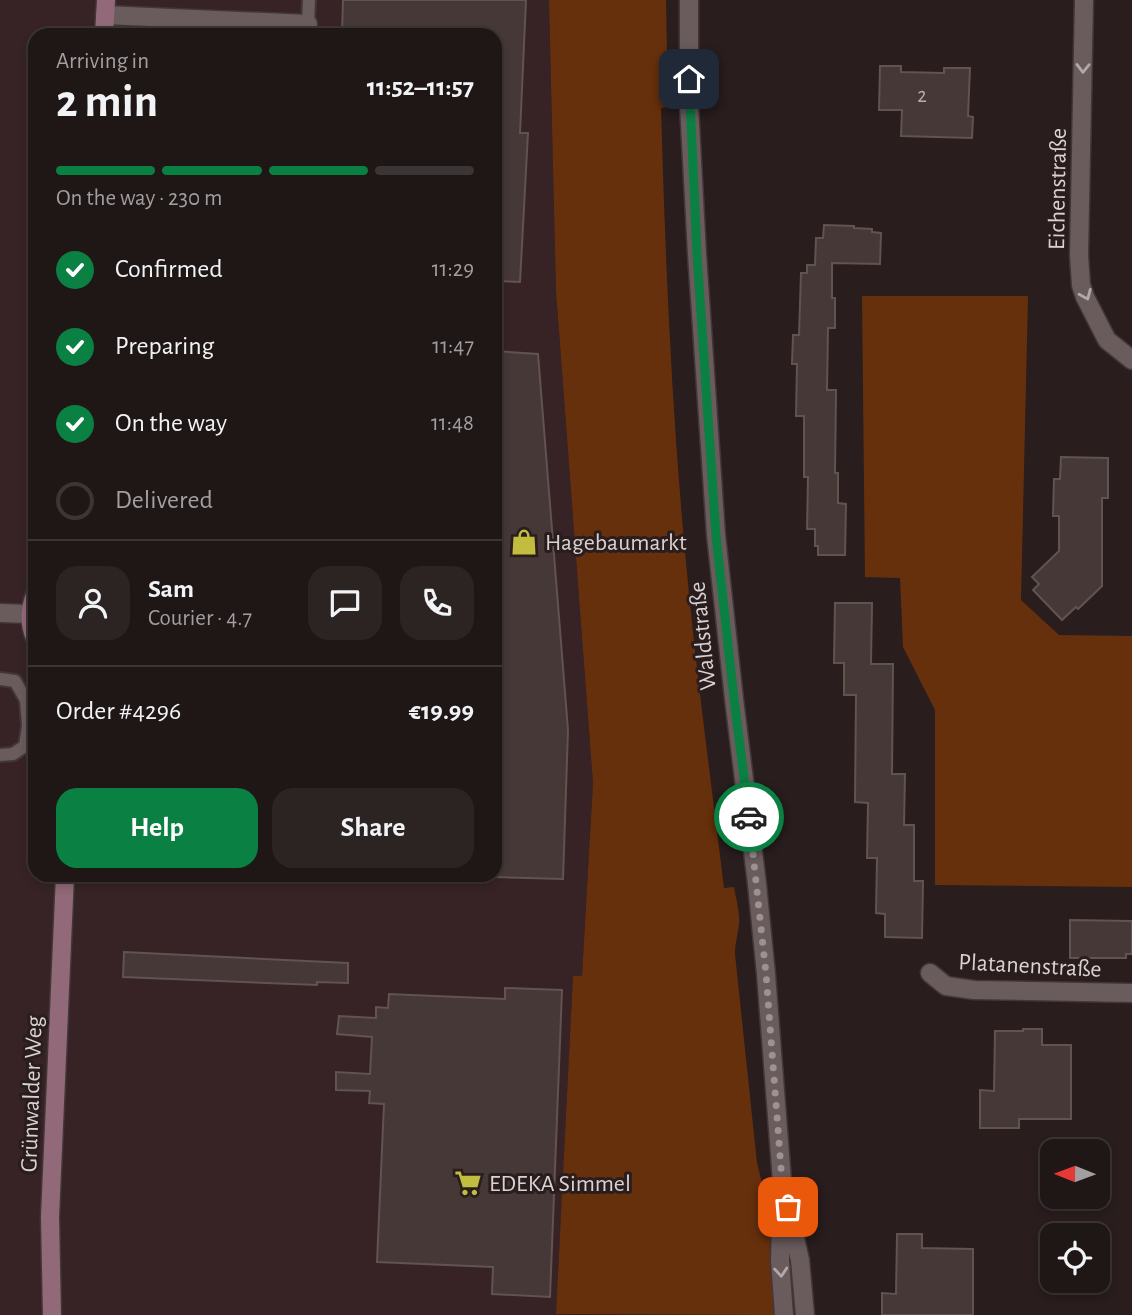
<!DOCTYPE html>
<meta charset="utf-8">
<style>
:root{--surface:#1f1616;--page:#2c2323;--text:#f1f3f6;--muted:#a19fa1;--line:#3c3535;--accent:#0b8043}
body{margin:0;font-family:"Alegreya Sans",sans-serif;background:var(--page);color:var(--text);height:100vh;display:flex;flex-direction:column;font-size:26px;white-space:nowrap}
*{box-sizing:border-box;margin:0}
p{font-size:23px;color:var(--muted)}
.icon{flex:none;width:38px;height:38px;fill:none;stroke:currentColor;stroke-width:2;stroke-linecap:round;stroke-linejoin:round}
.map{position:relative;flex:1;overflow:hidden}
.details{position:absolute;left:28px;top:28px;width:474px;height:854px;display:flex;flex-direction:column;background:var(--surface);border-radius:21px;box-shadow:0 4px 10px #0003,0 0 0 2px var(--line)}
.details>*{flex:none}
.needle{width:46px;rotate:271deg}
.tools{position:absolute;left:1040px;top:1139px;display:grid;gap:14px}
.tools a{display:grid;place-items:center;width:70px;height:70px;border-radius:14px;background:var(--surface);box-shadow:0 4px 10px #0003,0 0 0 2px var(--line);font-size:35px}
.pin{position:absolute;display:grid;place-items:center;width:60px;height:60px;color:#fff;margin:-30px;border-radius:14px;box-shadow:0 4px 10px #0006}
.courier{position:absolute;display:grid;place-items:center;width:70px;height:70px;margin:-35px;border:5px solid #0b8043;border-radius:50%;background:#fff;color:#222;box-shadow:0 2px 9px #0007}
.headline em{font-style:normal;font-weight:600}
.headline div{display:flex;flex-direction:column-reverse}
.headline{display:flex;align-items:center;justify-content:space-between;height:119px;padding:0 28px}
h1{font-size:46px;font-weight:600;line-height:52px}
.bar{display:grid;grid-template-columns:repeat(4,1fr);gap:10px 7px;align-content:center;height:84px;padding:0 28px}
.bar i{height:9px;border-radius:5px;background:var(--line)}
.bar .current{background:var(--accent)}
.bar p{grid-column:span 4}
.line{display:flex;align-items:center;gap:18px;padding:0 28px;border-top:2px solid var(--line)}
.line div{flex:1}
.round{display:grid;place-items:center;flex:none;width:74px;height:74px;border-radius:21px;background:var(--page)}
ol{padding:0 28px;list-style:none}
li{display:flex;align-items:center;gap:21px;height:77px}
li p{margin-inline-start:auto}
li .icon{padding:7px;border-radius:50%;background:var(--accent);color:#fff;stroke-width:4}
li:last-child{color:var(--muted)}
li i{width:38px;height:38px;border:4px solid var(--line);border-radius:50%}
.action{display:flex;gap:14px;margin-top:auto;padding:14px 28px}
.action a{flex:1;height:80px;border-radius:21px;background:var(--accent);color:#fff;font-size:28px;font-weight:600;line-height:80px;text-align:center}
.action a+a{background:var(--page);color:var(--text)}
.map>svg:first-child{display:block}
.built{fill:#372326;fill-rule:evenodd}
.green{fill:#67300c}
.building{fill:#463836;stroke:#615350;stroke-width:2}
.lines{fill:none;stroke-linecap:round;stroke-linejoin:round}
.lane-casing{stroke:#423738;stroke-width:16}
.street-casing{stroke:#423738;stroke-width:21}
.secondary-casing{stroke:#423738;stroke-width:21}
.lane{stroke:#6a5b5d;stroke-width:12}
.street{stroke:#6a5b5d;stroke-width:18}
.secondary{stroke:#916978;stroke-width:18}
.oneway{stroke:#b3a8a9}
.done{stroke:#9c9293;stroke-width:7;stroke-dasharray:0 12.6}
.route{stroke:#0b8043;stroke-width:9}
.labels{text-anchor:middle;stroke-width:6;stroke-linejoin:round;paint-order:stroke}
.number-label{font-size:21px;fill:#b5abab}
.street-label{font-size:24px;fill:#dad1d2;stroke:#291d1e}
.poi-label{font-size:24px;fill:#dad1d2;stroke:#291d1e;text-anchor:start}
</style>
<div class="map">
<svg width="1132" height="1315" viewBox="0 0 1132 1315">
<rect width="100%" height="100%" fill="#291d1e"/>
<path class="built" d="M 0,0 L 549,0 L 556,291 L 593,783 L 582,976 L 573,977 L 556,1314 L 581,1315 L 0,1315 ZM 35,35 L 495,35 L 495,875 L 35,875 Z"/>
<g class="green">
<path d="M 549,0 L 666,0 L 668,107 L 661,108 C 665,252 671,397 684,541 C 694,657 710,773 724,888 L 734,887 C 736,899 740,912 739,924 C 738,934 735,943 735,954 L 757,1163 L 770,1215 L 776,1315 L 556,1314 L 573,976 L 582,976 L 593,783 L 556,291 Z"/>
<path d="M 862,296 L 1028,296 L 1021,600 L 1059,635 L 1132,636 L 1132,887 L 935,885 L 935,710 L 903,647 L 900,578 L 865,577 Z"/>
</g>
<g class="building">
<path d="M 343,0 L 526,0 L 520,133 L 528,133 L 520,282 L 495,281 L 495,35 L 342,35 Z"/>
<path d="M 880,66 L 901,66 L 901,72 L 944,73 L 944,68 L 970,68 L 968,116 L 973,117 L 972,138 L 901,136 L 902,110 L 879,110 Z"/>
<path d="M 824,225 L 854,226 L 854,228 L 872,229 L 872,232 L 881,233 L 880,264 L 832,263 L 832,298 L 835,298 L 835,328 L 828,328 L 827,390 L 836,390 L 835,473 L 838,473 L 838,503 L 846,504 L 845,555 L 818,555 L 818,546 L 815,546 L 815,529 L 807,529 L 808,477 L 804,477 L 804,416 L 796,416 L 797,364 L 792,364 L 793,335 L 799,335 L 801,273 L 807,273 L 807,265 L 815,265 L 816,238 L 823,238 Z"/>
<path d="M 495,351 L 538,354 L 568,730 L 563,879 L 495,877 Z"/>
<path d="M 1061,457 L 1108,458 L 1108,498 L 1102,498 L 1102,586 L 1078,609 L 1076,607 L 1062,620 L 1033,590 L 1039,584 L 1032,577 L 1059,551 L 1059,516 L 1053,516 L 1054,479 L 1060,479 Z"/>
<path d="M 835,603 L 872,603 L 871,664 L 893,664 L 892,774 L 905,774 L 904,825 L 914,825 L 914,881 L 923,881 L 922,938 L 885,937 L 885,914 L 876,913 L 877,858 L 867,858 L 868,803 L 855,802 L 856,695 L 844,695 L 844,663 L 834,663 Z"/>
<path d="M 1070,920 L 1132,921 L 1132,954 L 1126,954 L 1126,958 L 1070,958 Z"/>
<path d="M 124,952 L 348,963 L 348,983 L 317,982 L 317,985 L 123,977 Z"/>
<path d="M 505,988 L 562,990 L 550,1297 L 492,1294 L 493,1267 L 377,1262 L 384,1104 L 369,1103 L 370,1091 L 336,1090 L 336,1072 L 370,1074 L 372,1037 L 337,1034 L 339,1016 L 376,1018 L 376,1007 L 388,1008 L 389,994 L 505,999 Z"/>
<path d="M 1023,1029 L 1042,1029 L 1042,1045 L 1071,1045 L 1071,1119 L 1019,1119 L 1019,1128 L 980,1128 L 980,1090 L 994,1091 L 995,1031 L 1023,1031 Z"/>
<path d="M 897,1234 L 922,1234 L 922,1248 L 973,1249 L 973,1315 L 882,1315 L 882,1293 L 896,1294 Z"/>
</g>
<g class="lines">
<g class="lane-casing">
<g id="lane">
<path d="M 308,24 L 309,0"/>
<path d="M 0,679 L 15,681 L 26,700 L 28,726 L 25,746 L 13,754 L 0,755"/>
</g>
</g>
<g class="street-casing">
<g id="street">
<path d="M 689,0 L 689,105 L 697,254 L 716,535 L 734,699 L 757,884 L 766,974 L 782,1181 L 780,1261 L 784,1315"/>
<path d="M 1084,0 L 1079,255 L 1081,285 L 1085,297 L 1107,340 L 1132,360"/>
<path d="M 105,15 L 308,24"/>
<path d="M 0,613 L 30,614"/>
<path d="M 930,973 L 946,986 L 974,990 L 1132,993"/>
<path d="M 788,1208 L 800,1260 L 805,1315"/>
</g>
</g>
<g class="secondary-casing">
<g id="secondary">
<path d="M 104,35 L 106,0"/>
<path d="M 35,595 C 29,610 29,624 35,638"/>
<path d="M 52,1315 L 50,1217 L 65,875"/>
</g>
</g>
<use href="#lane" class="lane"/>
<use href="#street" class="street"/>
<use href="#secondary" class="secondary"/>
</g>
<defs><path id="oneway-chevron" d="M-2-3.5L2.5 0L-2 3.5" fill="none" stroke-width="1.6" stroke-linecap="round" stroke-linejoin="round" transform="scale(1.75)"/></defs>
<g class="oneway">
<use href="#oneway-chevron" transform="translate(1083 68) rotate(91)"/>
<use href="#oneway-chevron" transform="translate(1086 295) rotate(67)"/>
<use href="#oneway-chevron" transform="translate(781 1272) rotate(85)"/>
</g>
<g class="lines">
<path class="done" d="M 749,817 L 766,974 L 782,1181 L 788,1207"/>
<path class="route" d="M 689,79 L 697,254 L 716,536 L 734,699 L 749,817"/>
</g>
<defs>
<g id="shop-bare" transform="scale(2.1)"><path d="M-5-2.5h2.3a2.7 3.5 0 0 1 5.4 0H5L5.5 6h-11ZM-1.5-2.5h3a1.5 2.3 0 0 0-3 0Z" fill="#c2bd3f" stroke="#291d1e" stroke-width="2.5" paint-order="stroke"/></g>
<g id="supermarket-bare" transform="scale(2.1)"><path d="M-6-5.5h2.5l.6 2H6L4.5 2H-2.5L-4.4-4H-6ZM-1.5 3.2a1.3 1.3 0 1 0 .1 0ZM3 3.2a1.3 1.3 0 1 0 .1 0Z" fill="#c2bd3f" stroke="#291d1e" stroke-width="2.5" paint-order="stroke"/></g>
</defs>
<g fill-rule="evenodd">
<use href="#shop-bare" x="524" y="542"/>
<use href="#supermarket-bare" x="468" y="1183"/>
</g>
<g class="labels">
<g class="number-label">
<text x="922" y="102">2</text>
</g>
<g class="street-label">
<text transform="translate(1057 189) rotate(-89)" y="8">Eichenstraße</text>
<text transform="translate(702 636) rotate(-96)" y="8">Waldstraße</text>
<text transform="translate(1030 965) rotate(3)" y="8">Platanenstraße</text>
<text transform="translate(31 1094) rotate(-88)" y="8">Grünwalder Weg</text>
</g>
<g class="poi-label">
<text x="545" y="550">Hagebaumarkt</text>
<text x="489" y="1191">EDEKA Simmel</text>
</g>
</g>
</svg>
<div class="tools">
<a><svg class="needle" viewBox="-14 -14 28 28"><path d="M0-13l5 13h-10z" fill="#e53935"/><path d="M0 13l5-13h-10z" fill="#a19fa1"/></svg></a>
<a><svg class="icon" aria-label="locate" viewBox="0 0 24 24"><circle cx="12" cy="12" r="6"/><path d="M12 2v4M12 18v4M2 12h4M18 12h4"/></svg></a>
</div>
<div class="pin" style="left:788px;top:1207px;background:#ea580c"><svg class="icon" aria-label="bag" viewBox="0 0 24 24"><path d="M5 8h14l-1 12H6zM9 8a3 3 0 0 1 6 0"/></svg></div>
<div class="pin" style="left:689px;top:79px;background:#1f2937"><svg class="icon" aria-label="home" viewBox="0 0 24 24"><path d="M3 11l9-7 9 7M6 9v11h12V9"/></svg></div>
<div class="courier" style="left:749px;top:817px"><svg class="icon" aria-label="car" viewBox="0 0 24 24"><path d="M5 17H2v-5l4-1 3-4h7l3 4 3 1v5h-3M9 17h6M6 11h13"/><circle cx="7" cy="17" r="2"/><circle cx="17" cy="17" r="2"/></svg></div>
<section class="details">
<div class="headline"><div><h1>2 min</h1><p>Arriving in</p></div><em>11:52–11:57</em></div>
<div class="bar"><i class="current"></i><i class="current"></i><i class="current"></i><i></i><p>On the way · 230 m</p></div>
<ol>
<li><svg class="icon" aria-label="check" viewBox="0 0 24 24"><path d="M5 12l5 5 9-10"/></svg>Confirmed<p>11:29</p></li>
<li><svg class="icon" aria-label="check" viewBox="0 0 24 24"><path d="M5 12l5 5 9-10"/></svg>Preparing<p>11:47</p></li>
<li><svg class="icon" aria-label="check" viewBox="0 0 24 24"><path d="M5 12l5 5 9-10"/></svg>On the way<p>11:48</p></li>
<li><i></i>Delivered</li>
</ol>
<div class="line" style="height:126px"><a class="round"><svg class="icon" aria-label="person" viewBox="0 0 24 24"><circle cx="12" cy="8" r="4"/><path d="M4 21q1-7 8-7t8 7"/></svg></a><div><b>Sam</b><p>Courier · 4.7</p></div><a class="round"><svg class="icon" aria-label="chat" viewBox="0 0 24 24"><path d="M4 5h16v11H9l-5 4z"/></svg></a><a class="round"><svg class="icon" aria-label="phone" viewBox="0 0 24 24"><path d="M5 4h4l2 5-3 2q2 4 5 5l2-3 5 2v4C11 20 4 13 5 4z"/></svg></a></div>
<div class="line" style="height:91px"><div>Order #4296</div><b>€19.99</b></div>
<div class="action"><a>Help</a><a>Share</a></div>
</section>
</div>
